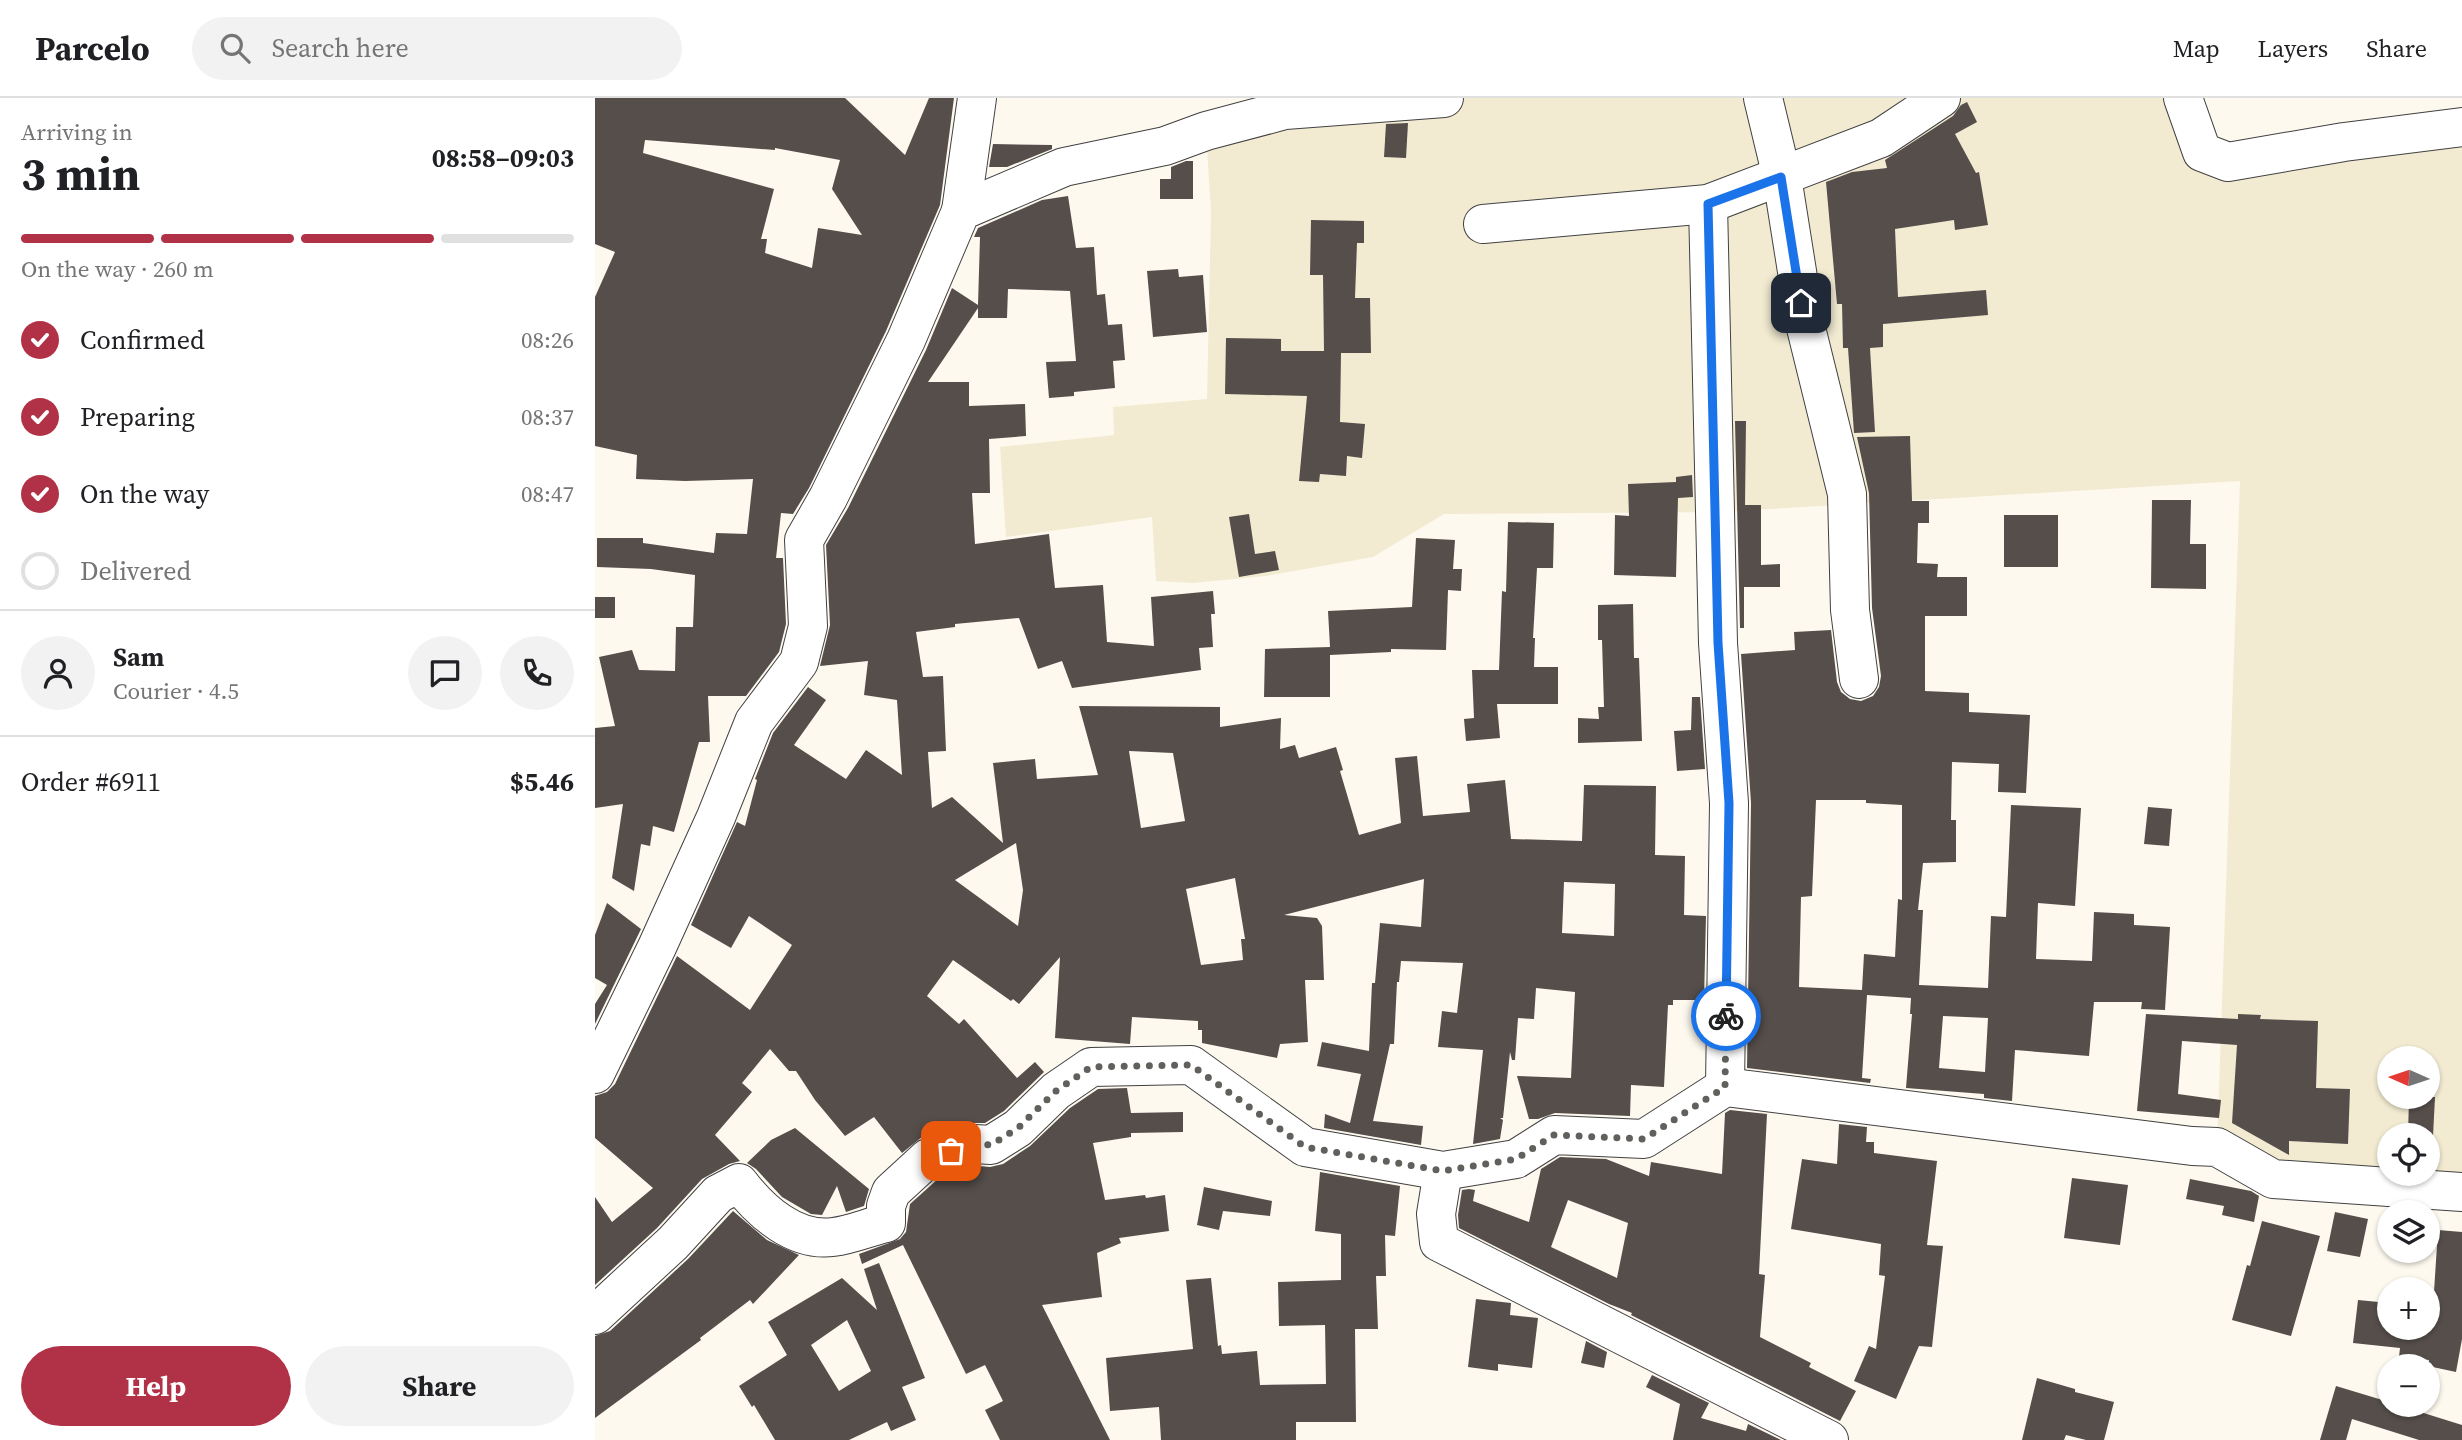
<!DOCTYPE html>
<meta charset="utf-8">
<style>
:root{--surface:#fff;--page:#f2f2f2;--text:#202124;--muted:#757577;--line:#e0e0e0;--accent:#b13247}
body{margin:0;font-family:"Source Serif 4",serif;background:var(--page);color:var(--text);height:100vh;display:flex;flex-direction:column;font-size:26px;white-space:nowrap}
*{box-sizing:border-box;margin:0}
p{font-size:23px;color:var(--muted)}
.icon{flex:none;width:38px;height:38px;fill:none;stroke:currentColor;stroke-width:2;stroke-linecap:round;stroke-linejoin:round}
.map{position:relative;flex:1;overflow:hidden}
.panel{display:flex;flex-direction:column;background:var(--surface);width:595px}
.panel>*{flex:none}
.needle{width:46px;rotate:273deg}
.controls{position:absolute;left:1782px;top:948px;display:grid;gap:14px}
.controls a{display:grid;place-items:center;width:63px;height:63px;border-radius:50%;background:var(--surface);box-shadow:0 2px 5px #0004;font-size:35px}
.pin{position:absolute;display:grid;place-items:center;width:60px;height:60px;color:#fff;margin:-30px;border-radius:14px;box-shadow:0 4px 10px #0006}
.courier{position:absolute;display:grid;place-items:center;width:70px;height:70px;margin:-35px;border:5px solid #1a73e8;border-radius:50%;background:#fff;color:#222;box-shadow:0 2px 9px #0007}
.overview em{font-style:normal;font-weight:700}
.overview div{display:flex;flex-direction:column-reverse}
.overview{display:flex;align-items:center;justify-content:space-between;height:119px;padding:0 21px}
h1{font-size:46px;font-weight:700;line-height:52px}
.bar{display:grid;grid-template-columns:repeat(4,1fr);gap:10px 7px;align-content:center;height:84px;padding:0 21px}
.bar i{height:9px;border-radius:5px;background:var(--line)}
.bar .active{background:var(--accent)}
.bar p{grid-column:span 4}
.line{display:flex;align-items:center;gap:18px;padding:0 21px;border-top:2px solid var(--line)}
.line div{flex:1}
.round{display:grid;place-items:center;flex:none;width:74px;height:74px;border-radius:37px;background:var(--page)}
ol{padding:0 21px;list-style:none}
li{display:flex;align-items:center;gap:21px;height:77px}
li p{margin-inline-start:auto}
li .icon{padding:7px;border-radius:50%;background:var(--accent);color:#fff;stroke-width:4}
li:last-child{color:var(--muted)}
li i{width:38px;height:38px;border:4px solid var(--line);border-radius:50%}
.action{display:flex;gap:14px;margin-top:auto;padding:14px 21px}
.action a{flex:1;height:80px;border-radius:42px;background:var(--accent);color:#fff;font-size:28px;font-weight:700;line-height:80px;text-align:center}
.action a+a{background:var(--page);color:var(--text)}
header{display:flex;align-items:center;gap:42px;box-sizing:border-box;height:98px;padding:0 35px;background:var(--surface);border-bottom:2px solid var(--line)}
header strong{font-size:33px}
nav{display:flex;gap:38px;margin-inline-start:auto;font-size:24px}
.search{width:490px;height:63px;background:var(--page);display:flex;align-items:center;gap:18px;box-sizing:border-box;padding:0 24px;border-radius:38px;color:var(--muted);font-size:26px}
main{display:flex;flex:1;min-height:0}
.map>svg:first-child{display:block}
.farmland{fill:#f2ebd2;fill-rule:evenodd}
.building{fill:#554e4b;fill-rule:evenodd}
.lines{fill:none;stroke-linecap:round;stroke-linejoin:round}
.minor-casing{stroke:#414141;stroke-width:40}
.minor{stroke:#fff;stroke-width:38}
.done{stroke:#62605d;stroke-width:7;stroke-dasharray:0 12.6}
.route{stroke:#1a73e8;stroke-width:9}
</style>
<header>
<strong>Parcelo</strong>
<div class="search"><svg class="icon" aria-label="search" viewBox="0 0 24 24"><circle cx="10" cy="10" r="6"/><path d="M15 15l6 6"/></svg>Search here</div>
<nav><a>Map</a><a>Layers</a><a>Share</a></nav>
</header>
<main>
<section class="panel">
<div class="overview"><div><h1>3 min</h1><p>Arriving in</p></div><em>08:58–09:03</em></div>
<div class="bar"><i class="active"></i><i class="active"></i><i class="active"></i><i></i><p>On the way · 260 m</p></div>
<ol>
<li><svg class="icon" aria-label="check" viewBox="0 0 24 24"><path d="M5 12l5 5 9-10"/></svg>Confirmed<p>08:26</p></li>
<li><svg class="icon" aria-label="check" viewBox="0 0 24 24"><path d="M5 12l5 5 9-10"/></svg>Preparing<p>08:37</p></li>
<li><svg class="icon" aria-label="check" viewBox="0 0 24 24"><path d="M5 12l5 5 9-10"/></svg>On the way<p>08:47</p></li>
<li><i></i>Delivered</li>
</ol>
<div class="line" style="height:126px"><a class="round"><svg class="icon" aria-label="person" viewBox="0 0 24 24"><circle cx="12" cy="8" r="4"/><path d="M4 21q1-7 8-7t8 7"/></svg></a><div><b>Sam</b><p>Courier · 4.5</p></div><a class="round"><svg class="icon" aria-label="chat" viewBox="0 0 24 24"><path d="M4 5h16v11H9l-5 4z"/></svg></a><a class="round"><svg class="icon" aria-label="phone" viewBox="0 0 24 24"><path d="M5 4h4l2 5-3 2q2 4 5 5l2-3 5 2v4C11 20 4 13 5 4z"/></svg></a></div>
<div class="line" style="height:91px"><div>Order #6911</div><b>$5.46</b></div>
<div class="action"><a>Help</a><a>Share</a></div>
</section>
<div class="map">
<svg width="1867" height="1342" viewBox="0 0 1867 1342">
<rect width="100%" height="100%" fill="#fef9ef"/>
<path class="farmland" d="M 849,0 L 1588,0 L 1607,54 L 1867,29 L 1867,1094 L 1678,1081 L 1622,1049 L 1645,383 L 1125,414 L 849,416 L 778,459 L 671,478 L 598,485 L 561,483 L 557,419 L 411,439 L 405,349 L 519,337 L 518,309 L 612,301 L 616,114 L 611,33 ZM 1794,961 L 1832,961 L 1832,999 L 1794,999 ZM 1794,1038 L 1832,1038 L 1832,1076 L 1794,1076 Z"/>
<g class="building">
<path d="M 0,0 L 250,0 L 310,57 L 334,0 L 359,0 L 345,107 L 291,233 L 214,390 L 198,416 L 186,415 L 181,460 L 188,460 L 191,526 L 184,554 L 151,598 L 113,598 L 115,644 L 104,644 L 79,734 L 58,728 L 55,748 L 46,746 L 39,793 L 17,780 L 28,706 L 0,710 L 0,630 L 20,628 L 4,559 L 37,552 L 44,572 L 80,573 L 81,529 L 98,529 L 100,477 L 56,471 L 2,469 L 2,440 L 48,440 L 48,445 L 119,455 L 121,435 L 152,436 L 158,381 L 90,383 L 41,381 L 42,357 L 0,348 L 0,199 L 20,154 L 0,146 ZM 50,42 L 180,52 L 180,50 L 245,62 L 237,91 L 267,137 L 223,130 L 217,170 L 170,155 L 172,141 L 166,141 L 179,91 L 48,55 Z"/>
<path d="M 1372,4 L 1382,24 L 1360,36 L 1381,75 L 1384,74 L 1393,127 L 1360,132 L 1359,122 L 1300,131 L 1303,199 L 1391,192 L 1393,217 L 1288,226 L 1288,249 L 1275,250 L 1280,334 L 1259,335 L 1253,250 L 1248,250 L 1247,206 L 1242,206 L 1231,84 L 1257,74 L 1292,70 L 1290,62 L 1358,18 L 1366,7 Z"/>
<path d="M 813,25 L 811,60 L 789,59 L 791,26 Z"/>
<path d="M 398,46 L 457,47 L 457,51 L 412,69 L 394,69 Z"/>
<path d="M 591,63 L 598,63 L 598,101 L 565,101 L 565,81 L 576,81 L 576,69 Z"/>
<path d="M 473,98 L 481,150 L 499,149 L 502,197 L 510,196 L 513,227 L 527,226 L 530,262 L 518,263 L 520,290 L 479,294 L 479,298 L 454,300 L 451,264 L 481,263 L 475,193 L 413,191 L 412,220 L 383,220 L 383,210 L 333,284 L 374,284 L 374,308 L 430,306 L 431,338 L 394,341 L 395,395 L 377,395 L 380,446 L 454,436 L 460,490 L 508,487 L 512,544 L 559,548 L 556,499 L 618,493 L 620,516 L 616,516 L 618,549 L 604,550 L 606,572 L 477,590 L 467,563 L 443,571 L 424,520 L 360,526 L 360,529 L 321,534 L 328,579 L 348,578 L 351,653 L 333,654 L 337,710 L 357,699 L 408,745 L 398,665 L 440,661 L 442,681 L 503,677 L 484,608 L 625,609 L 625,629 L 686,620 L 685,651 L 700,647 L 704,660 L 741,649 L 748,672 L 745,673 L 764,737 L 806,725 L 800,660 L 822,658 L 828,718 L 875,714 L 872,686 L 910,682 L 916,741 L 987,743 L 989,687 L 1061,688 L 1060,757 L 1090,758 L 1089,817 L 1111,818 L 1109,902 L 1078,902 L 1078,907 L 1073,907 L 1069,989 L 1036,987 L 1035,1018 L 960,1015 L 943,1021 L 934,1021 L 922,978 L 976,980 L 980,894 L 941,890 L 939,921 L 923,920 L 920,962 L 917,962 L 915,954 L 908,1020 L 905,1020 L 908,1022 L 905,1041 L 878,1046 L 888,952 L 843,949 L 847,913 L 862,915 L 868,865 L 806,863 L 804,884 L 802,884 L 799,946 L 795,946 L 778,1023 L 828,1028 L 826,1047 L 729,1030 L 730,1016 L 755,1025 L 766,976 L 722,968 L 727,944 L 774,953 L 777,885 L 780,885 L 785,825 L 826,829 L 829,781 L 689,817 L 722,820 L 727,828 L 729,882 L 710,882 L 713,944 L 685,946 L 682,960 L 607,945 L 607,932 L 603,932 L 603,923 L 537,919 L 535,946 L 460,940 L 465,859 L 424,906 L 418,901 L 416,903 L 358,862 L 332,898 L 364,926 L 369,921 L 422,980 L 440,964 L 449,974 L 409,1013 L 390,1025 L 374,1025 L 327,1039 L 307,1055 L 279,1019 L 250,1038 L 220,1002 L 201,973 L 194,973 L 175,951 L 147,985 L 157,994 L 120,1037 L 145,1063 L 134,1066 L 107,1081 L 62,1130 L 0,1187 L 0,1099 L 17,1124 L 58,1090 L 0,1040 L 0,998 L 12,994 L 20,986 L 82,858 L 155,912 L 197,847 L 154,818 L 136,850 L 96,827 L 142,724 L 150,728 L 162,682 L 160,681 L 178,635 L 213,589 L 231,602 L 199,647 L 251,681 L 271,652 L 307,677 L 302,602 L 269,597 L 273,563 L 225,568 L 235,527 L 231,447 L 253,410 L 331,252 L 357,190 L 383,207 L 385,139 L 379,139 L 383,130 L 447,102 ZM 534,653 L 578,655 L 590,723 L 546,730 ZM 421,745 L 428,792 L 423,828 L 360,782 ZM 640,780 L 650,841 L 646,841 L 648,862 L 606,867 L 591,791 ZM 969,784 L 1020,786 L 1019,838 L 967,835 Z"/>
<path d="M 716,122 L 769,123 L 769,145 L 762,145 L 760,200 L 775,200 L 776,255 L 746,255 L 745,324 L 770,326 L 767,360 L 752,358 L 751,378 L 725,376 L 724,384 L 704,383 L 712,298 L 630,296 L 631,240 L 686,241 L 686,253 L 729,253 L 728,177 L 715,177 Z"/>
<path d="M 583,171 L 584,179 L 608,177 L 612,234 L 558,239 L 552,173 Z"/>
<path d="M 1140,323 L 1151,323 L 1150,407 L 1166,407 L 1166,467 L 1185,466 L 1185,489 L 1149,489 L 1149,530 L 1145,530 Z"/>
<path d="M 1315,338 L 1317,403 L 1334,403 L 1334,425 L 1323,425 L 1322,465 L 1343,466 L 1342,479 L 1372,479 L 1372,518 L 1330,518 L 1330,593 L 1374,595 L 1374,614 L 1435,617 L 1431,695 L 1403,694 L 1404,666 L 1357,664 L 1356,722 L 1361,722 L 1361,764 L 1328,765 L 1323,812 L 1328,812 L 1324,887 L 1393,890 L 1396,818 L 1411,819 L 1416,707 L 1486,710 L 1480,808 L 1443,805 L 1441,861 L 1497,863 L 1499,814 L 1539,816 L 1539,827 L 1575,829 L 1570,912 L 1546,911 L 1547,904 L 1499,904 L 1494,958 L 1420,952 L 1417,1003 L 1389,1000 L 1389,996 L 1311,990 L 1317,916 L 1315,916 L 1316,900 L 1272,897 L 1267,980 L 1276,981 L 1275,985 L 1152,970 L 1156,705 L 1146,556 L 1200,552 L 1199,534 L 1236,532 L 1242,584 L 1246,594 L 1255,601 L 1266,603 L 1278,598 L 1284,589 L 1286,578 L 1277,510 L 1274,395 L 1262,339 ZM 1221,702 L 1271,702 L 1271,705 L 1307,707 L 1307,802 L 1303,801 L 1300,859 L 1269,856 L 1267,892 L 1204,889 L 1206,799 L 1217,798 ZM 1348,918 L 1393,920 L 1390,974 L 1344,970 Z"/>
<path d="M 1097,377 L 1098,399 L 1083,400 L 1081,479 L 1019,477 L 1020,417 L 1034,418 L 1033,386 L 1081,384 L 1081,379 Z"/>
<path d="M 1557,402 L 1596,402 L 1595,446 L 1611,446 L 1611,491 L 1556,490 Z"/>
<path d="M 654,416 L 660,456 L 680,453 L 684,472 L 644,479 L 634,419 Z"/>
<rect x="1409" y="417" width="54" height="52"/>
<path d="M 913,424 L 959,425 L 958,470 L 942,470 L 938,540 L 940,540 L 939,569 L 963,569 L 963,606 L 902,606 L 905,640 L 871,643 L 869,621 L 879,620 L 877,572 L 904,572 L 907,493 L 911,494 Z"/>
<path d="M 821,440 L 860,442 L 858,471 L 867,471 L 866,493 L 853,492 L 851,552 L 796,551 L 796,554 L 735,557 L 735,553 L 735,599 L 669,599 L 670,551 L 735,549 L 733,513 L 817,509 Z"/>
<rect x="0" y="499" width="20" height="21"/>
<path d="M 1038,506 L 1039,560 L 1044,560 L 1047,643 L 983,645 L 983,620 L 1004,621 L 1003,609 L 1009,609 L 1007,542 L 1003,542 L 1003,507 Z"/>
<path d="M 1097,599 L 1105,599 L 1110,671 L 1082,673 L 1079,633 L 1096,632 Z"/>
<path d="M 1553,709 L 1577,711 L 1574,748 L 1549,746 Z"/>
<path d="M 12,805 L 46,831 L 0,926 L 0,906 L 12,887 L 0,880 L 0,837 Z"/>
<path d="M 1551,916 L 1643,921 L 1643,916 L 1666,917 L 1665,921 L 1723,923 L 1721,990 L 1755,991 L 1753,1046 L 1694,1043 L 1694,1057 L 1637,1025 L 1642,947 L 1587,943 L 1583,996 L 1626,1002 L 1624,1020 L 1542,1013 Z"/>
<path d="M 532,990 L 536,1015 L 588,1014 L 588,1034 L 536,1035 L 536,1039 L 498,1045 L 510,1102 L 550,1097 L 551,1100 L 570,1097 L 574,1133 L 524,1140 L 526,1145 L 502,1155 L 507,1199 L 447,1207 L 515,1342 L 405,1342 L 390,1312 L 408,1303 L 390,1267 L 371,1276 L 308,1147 L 267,1166 L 264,1156 L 305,1141 L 311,1134 L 315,1106 L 344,1080 L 383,1068 L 395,1069 L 408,1066 L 435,1048 L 475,1010 L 503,991 Z"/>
<path d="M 1814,999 L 1840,999 L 1838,1038 L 1813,1038 Z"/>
<path d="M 1135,1012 L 1172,1016 L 1164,1176 L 1170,1177 L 1165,1239 L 1216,1265 L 1214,1269 L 1261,1293 L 1245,1323 L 1036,1217 L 1037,1215 L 1014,1206 L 864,1130 L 863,1117 L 867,1092 L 874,1091 L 880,1092 L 878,1103 L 934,1124 L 946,1071 L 965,1059 L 1011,1061 L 1054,1078 L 1056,1064 L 1127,1076 L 1130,1015 ZM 973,1102 L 1033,1125 L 1022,1180 L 956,1149 Z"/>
<path d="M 1244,1026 L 1272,1029 L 1271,1044 L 1279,1044 L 1279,1055 L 1342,1063 L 1332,1147 L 1348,1148 L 1337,1249 L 1324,1248 L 1301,1301 L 1259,1283 L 1274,1248 L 1281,1251 L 1290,1178 L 1284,1177 L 1286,1146 L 1196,1131 L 1207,1061 L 1242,1066 Z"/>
<path d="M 200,1030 L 274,1091 L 269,1108 L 251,1114 L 242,1088 L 227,1117 L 216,1116 L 187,1099 L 161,1071 L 152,1065 L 176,1042 Z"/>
<path d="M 725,1074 L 805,1088 L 800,1138 L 790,1137 L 791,1178 L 781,1178 L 783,1231 L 760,1231 L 761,1324 L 701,1324 L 701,1342 L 566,1342 L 564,1309 L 515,1313 L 511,1260 L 598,1251 L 591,1182 L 616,1180 L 623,1248 L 626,1247 L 627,1256 L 662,1253 L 665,1287 L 731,1286 L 730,1227 L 684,1228 L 683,1184 L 746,1182 L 746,1136 L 720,1133 Z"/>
<path d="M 1477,1080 L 1533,1087 L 1525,1147 L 1469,1140 Z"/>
<path d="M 1595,1081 L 1656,1093 L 1664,1098 L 1659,1124 L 1627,1117 L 1629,1108 L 1591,1101 Z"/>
<path d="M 609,1089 L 677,1103 L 675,1118 L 628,1113 L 624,1132 L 602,1127 Z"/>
<path d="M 138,1113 L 172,1142 L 204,1157 L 158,1206 L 155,1202 L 105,1240 L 106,1242 L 0,1320 L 0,1238 L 15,1233 L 93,1161 Z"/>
<path d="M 1740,1114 L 1773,1121 L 1765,1159 L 1732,1153 Z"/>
<path d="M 1667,1123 L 1725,1138 L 1696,1238 L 1637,1222 L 1652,1167 L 1655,1168 Z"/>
<path d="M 1843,1132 L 1867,1134 L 1867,1241 L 1861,1274 L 1833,1268 L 1834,1262 L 1804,1259 L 1805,1250 L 1758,1245 L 1763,1202 L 1794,1205 L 1794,1230 L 1832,1230 L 1832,1208 L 1838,1209 Z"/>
<path d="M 284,1165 L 330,1280 L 307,1289 L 321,1322 L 296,1333 L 292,1324 L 254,1342 L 180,1342 L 159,1307 L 157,1309 L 144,1288 L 192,1257 L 173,1224 L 247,1180 L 282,1212 L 269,1171 ZM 252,1222 L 276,1273 L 244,1293 L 216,1247 Z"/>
<path d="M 881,1201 L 916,1205 L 915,1217 L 943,1220 L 937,1270 L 903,1266 L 903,1273 L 873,1269 Z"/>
<path d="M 991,1243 L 1012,1254 L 1009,1270 L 986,1265 Z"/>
<path d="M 1057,1277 L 1114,1305 L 1106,1320 L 1151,1333 L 1153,1326 L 1186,1342 L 1078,1342 L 1085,1306 L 1051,1289 Z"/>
<path d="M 1442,1280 L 1480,1291 L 1480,1294 L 1519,1304 L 1509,1342 L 1491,1342 L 1471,1337 L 1469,1342 L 1427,1342 Z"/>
<path d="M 1741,1288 L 1794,1304 L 1794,1307 L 1803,1307 L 1867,1327 L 1867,1342 L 1824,1342 L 1757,1321 L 1751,1342 L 1725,1342 Z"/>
</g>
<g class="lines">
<g class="minor-casing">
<g id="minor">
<path d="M 1168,0 L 1187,79 L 1211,230 L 1252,396 L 1255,512 L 1264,581"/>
<path d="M 1588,0 L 1607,54 L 1633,64 L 1749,44 L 1867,29"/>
<path d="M 1113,106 L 1123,545 L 1134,705 L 1130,989"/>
<path d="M 366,113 L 382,0"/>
<path d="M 888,126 L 1113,106 L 1286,40 L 1346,0"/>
<path d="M 0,976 L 62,849 L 121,719 L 159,624 L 204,564 L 213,528 L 209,442 L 233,400 L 311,242 L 366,113 L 469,69 L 570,48 L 611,33 L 690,12 L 849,0"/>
<path d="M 848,1073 L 841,1116 L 844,1144 L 1234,1342"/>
<path d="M 0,1217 L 78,1145 L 123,1096 L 144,1085 C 166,1114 200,1144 238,1139 C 256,1137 274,1129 291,1125 L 291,1108 L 296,1094 L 333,1060 L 380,1046 L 396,1047 L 423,1030 L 461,993 L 496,969 L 596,967 L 710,1049 L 848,1073 L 921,1061 L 959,1037 L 1049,1041 L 1130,989 L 1597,1048 L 1622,1049 L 1678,1081 L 1867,1094"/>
</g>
</g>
<use href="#minor" class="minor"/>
</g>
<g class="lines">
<path class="done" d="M 356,1053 L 380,1046 L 396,1047 L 423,1030 L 461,993 L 496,969 L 596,967 L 710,1049 L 848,1073 L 921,1061 L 959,1037 L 1049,1041 L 1130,989 L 1131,918"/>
<path class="route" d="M 1131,918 L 1134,705 L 1123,545 L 1113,106 L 1186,79 L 1206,205"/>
</g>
</svg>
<div class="controls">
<a><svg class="needle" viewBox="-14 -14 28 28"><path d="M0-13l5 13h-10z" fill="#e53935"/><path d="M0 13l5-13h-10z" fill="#757577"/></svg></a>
<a><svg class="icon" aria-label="locate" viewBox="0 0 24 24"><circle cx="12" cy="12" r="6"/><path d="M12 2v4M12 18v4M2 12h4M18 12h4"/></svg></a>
<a><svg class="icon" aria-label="layers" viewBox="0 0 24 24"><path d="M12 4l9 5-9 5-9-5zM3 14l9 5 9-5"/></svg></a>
<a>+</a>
<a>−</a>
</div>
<div class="pin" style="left:356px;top:1053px;background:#ea580c"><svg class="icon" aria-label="bag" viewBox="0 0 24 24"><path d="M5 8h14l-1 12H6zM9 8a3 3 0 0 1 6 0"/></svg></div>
<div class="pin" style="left:1206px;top:205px;background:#1f2937"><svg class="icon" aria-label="home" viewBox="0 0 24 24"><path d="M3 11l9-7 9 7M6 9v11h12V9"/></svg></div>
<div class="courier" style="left:1131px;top:918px"><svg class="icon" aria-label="bike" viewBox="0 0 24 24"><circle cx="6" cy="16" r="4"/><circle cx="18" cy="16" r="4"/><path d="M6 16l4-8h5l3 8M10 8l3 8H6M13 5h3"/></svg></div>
</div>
</main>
